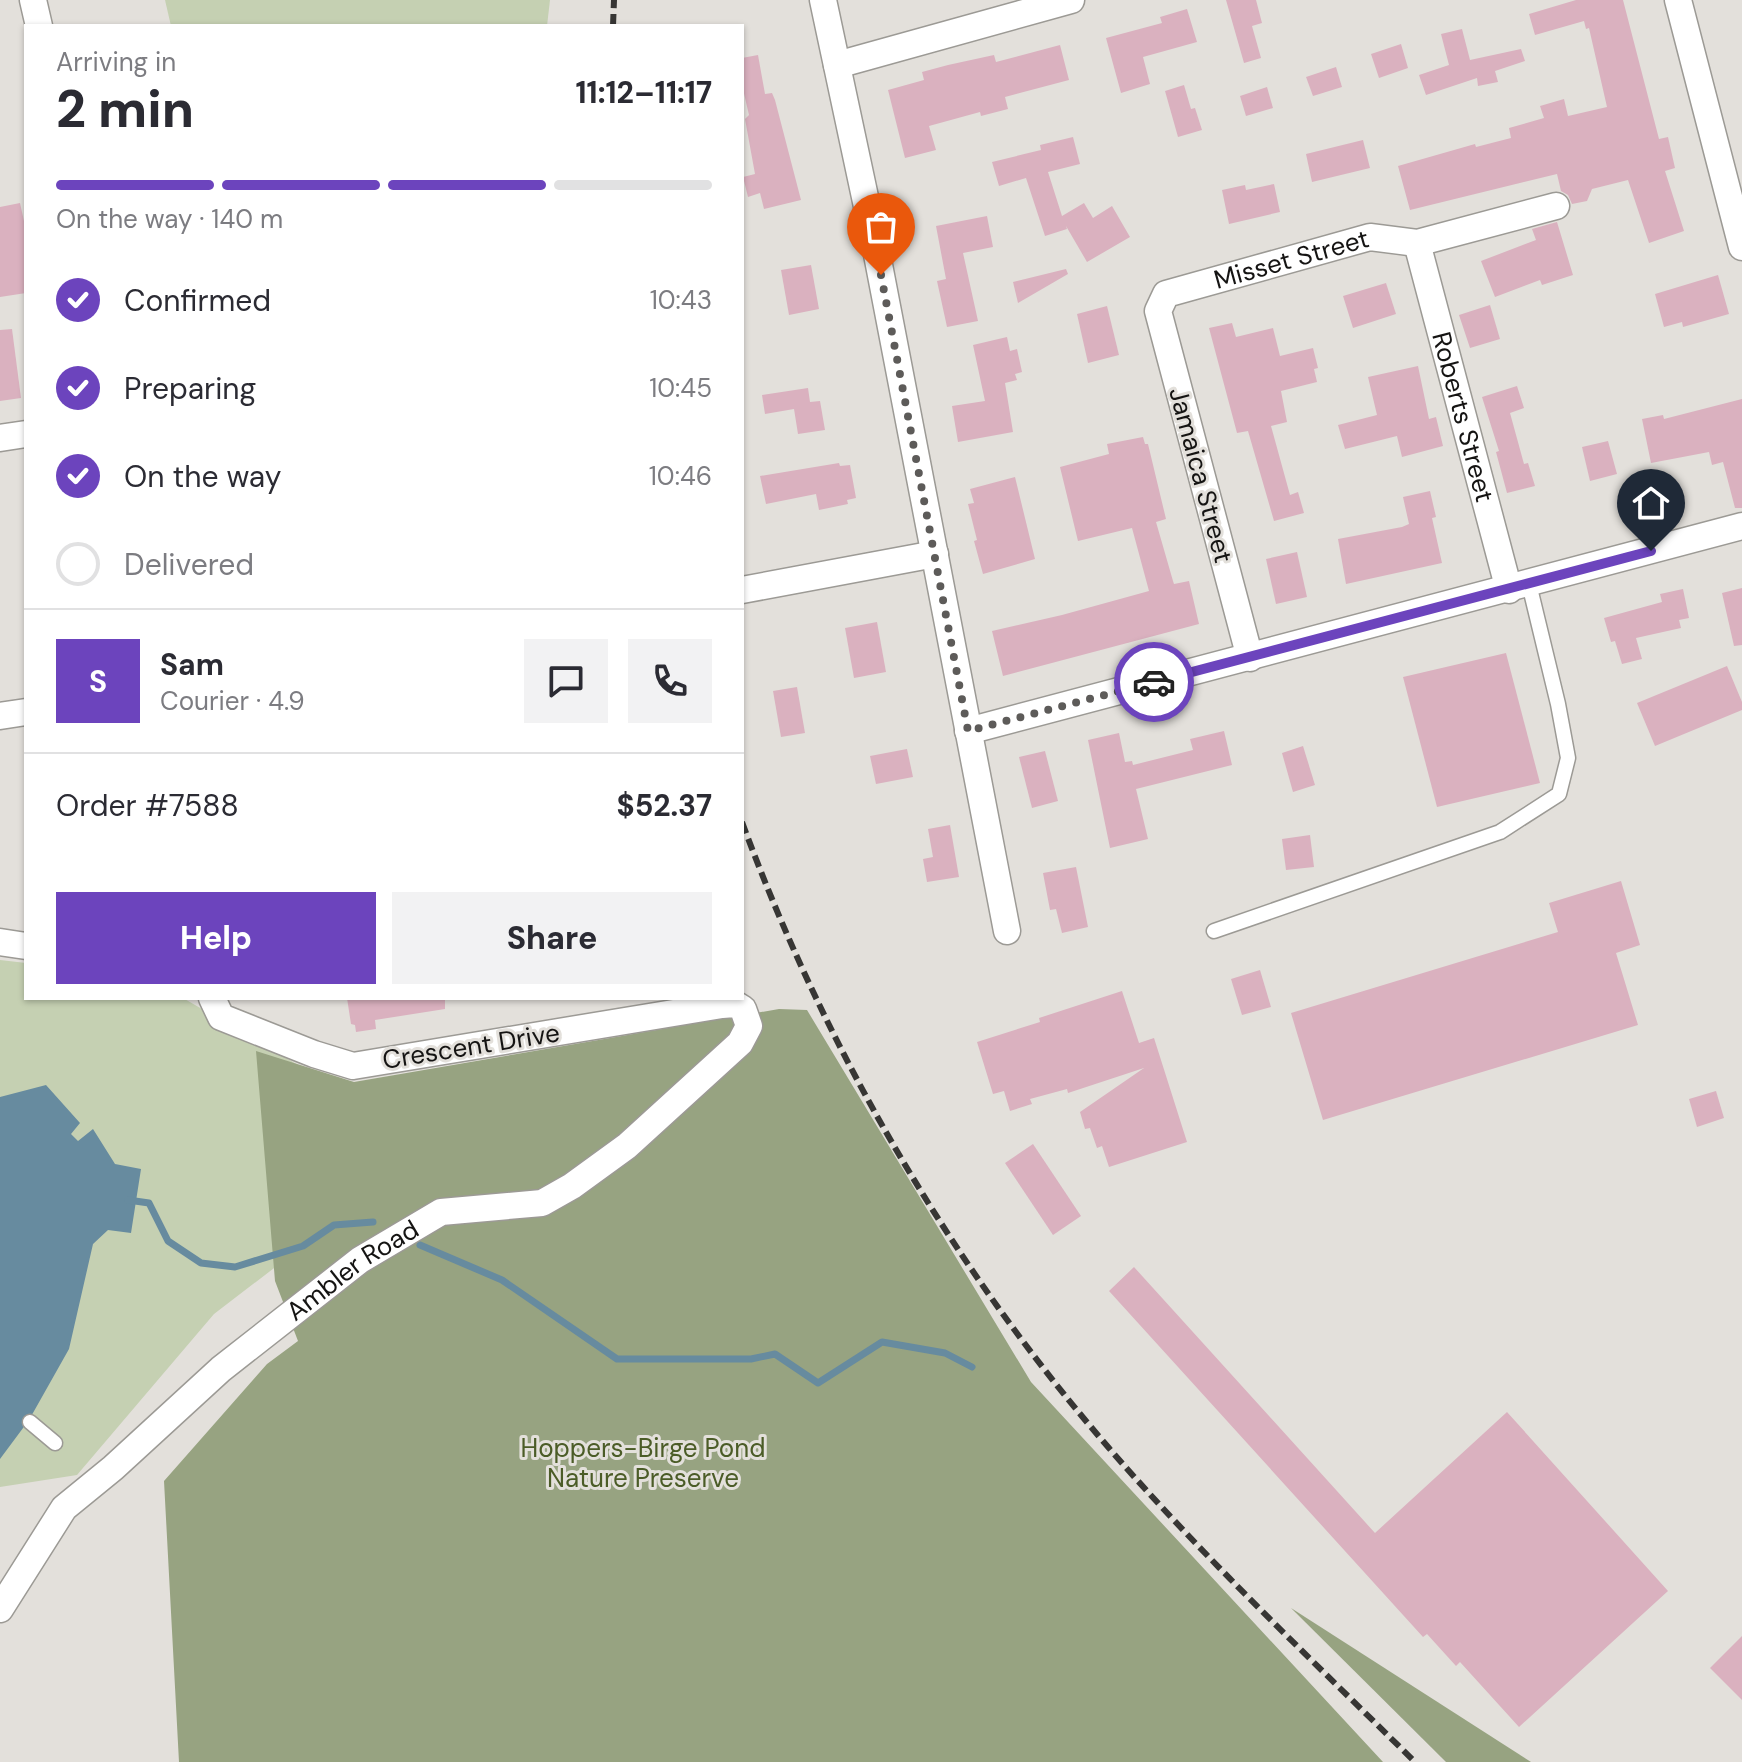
<!DOCTYPE html>
<meta charset="utf-8">
<style>
:root{--surface:#fff;--page:#f2f2f3;--text:#2b2b33;--muted:#7c7c81;--line:#e1e1e2;--accent:#6c44bd}
body{margin:0;font-family:"DM Sans",sans-serif;background:var(--page);color:var(--text);height:100vh;display:flex;flex-direction:column;font-size:30px;white-space:nowrap}
*{box-sizing:border-box;margin:0}
p{font-size:26px;color:var(--muted)}
.icon{flex:none;width:44px;height:44px;fill:none;stroke:currentColor;stroke-width:2;stroke-linecap:round;stroke-linejoin:round}
.map{position:relative;flex:1;overflow:hidden}
.drawer{position:absolute;left:24px;top:24px;width:720px;height:976px;display:flex;flex-direction:column;background:var(--surface);border-radius:0px;box-shadow:0 2px 6px #0004}
.drawer>*{flex:none}
.pin{position:absolute;display:grid;place-items:center;width:68px;height:68px;color:#fff;margin:-82px -34px;border-radius:50% 50% 50% 0;rotate:-45deg;box-shadow:0 0 8px #0007}
.pin .icon{rotate:45deg}
.courier{position:absolute;display:grid;place-items:center;width:80px;height:80px;margin:-40px;border:6px solid #6c44bd;border-radius:50%;background:#fff;color:#222;box-shadow:0 2px 10px #0007}
.headline em{font-style:normal;font-weight:800}
.headline div{display:flex;flex-direction:column-reverse}
.headline{display:flex;align-items:center;justify-content:space-between;height:136px;padding:0 32px}
h1{font-size:52px;font-weight:800;line-height:60px}
.bar{display:grid;grid-template-columns:repeat(4,1fr);gap:12px 8px;align-content:center;height:96px;padding:0 32px}
.bar i{height:10px;border-radius:6px;background:var(--line)}
.bar .active{background:var(--accent)}
.bar p{grid-column:span 4}
.line{display:flex;align-items:center;gap:20px;padding:0 32px;border-top:2px solid var(--line)}
.line div{flex:1}
.round{display:grid;place-items:center;flex:none;width:84px;height:84px;border-radius:0px;background:var(--page)}
ol{padding:0 32px;list-style:none}
li{display:flex;align-items:center;gap:24px;height:88px}
li p{margin-inline-start:auto}
li .icon{padding:8px;border-radius:50%;background:var(--accent);color:#fff;stroke-width:4}
li:last-child{color:var(--muted)}
li i{width:44px;height:44px;border:4px solid var(--line);border-radius:50%}
.button{display:flex;gap:16px;margin-top:auto;padding:16px 32px}
.button a{flex:1;height:92px;border-radius:0px;background:var(--accent);color:#fff;font-size:32px;font-weight:800;line-height:92px;text-align:center}
.button a+a{background:var(--page);color:var(--text)}
.map>svg:first-child{display:block}
.green{fill:#c5d0b2}
.forest{fill:#97a381}
.water{fill:#678b9f}
.lines{fill:none;stroke-linecap:round;stroke-linejoin:round}
.stream{stroke:#678b9f;stroke-width:7}
.building{fill:#dab1bf}
.service-casing{stroke:#9c9a95;stroke-width:17}
.minor-casing{stroke:#9c9a95;stroke-width:29}
.service{stroke:#fff;stroke-width:14}
.minor{stroke:#fff;stroke-width:26}
.rail{stroke:#373634;stroke-width:6;stroke-dasharray:12 6;stroke-linecap:butt}
.done{stroke:#5d5b59;stroke-width:8;stroke-dasharray:0 14.4}
.route{stroke:#6c44bd;stroke-width:10}
.labels{text-anchor:middle;stroke-width:6;stroke-linejoin:round;paint-order:stroke}
.street-label{font-size:26px;fill:#151413;stroke:#e3e0db}
.park-label{font-size:26px;fill:#4b5c27;stroke:#e3e0db}
</style>
<div class="map">
<svg width="1742" height="1762" viewBox="0 0 1742 1762">
<rect width="100%" height="100%" fill="#e3e0db"/>
<g class="green">
<path d="M 165,0 L 550,0 L 547,26 L 171,26 Z"/>
<path d="M 0,960 L 26,963 L 26,998 L 183,998 L 305,1069 L 354,1090 L 538,1059 L 715,1013 L 625,1084 L 380,1187 L 214,1314 L 77,1475 L 0,1487 Z"/>
</g>
<g class="forest">
<path d="M 779,1009 L 807,1010 L 1031,1382 L 1383,1762 L 179,1762 L 164,1481 L 267,1364 L 298,1341 L 275,1281 L 256,1051 L 354,1082 Z"/>
<path d="M 1291,1608 L 1531,1762 L 1446,1762 Z"/>
</g>
<path class="water" d="M 46,1085 L 80,1123 L 71,1134 L 78,1141 L 93,1129 L 115,1164 L 141,1169 L 131,1233 L 108,1230 L 93,1244 L 69,1349 L 29,1420 L 0,1459 L 0,1097 Z"/>
<g class="lines">
<g class="stream">
<path d="M 128,1200 L 149,1203 L 168,1241 L 201,1263 L 235,1267 L 303,1246 L 334,1225 L 373,1222"/>
<path d="M 420,1245 L 502,1280 L 617,1359 L 751,1359 L 775,1354 L 818,1383 L 882,1342 L 945,1353 L 972,1367"/>
</g>
</g>
<g class="building">
<path d="M 1226,0 L 1256,0 L 1262,23 L 1252,26 L 1261,58 L 1244,63 Z"/>
<path d="M 1576,0 L 1623,0 L 1659,139 L 1668,137 L 1675,168 L 1665,171 L 1684,231 L 1649,243 L 1628,180 L 1592,189 L 1587,201 L 1572,204 L 1568,195 L 1561,191 L 1557,174 L 1410,210 L 1398,166 L 1475,144 L 1476,147 L 1511,138 L 1509,128 L 1544,118 L 1540,106 L 1564,99 L 1568,116 L 1607,107 L 1589,28 L 1586,29 L 1584,21 L 1535,35 L 1529,14 Z"/>
<path d="M 1187,9 L 1197,42 L 1143,57 L 1150,84 L 1121,93 L 1106,38 L 1162,23 L 1160,17 Z"/>
<path d="M 1462,29 L 1470,60 L 1521,49 L 1525,61 L 1495,71 L 1498,82 L 1478,86 L 1477,78 L 1426,95 L 1419,75 L 1449,65 L 1441,34 Z"/>
<path d="M 1401,44 L 1408,68 L 1379,78 L 1371,54 Z"/>
<path d="M 1060,45 L 1069,80 L 1005,97 L 1008,109 L 981,116 L 980,112 L 929,126 L 936,150 L 905,158 L 888,90 L 924,80 L 922,72 L 948,65 L 994,55 L 996,62 Z"/>
<path d="M 758,55 L 765,94 L 772,93 L 775,100 L 801,200 L 764,209 L 760,193 L 748,197 L 743,177 L 755,174 L 745,119 L 749,115 L 742,85 L 742,58 Z"/>
<path d="M 1336,67 L 1342,87 L 1313,96 L 1306,77 Z"/>
<path d="M 1184,85 L 1191,109 L 1195,108 L 1202,130 L 1178,137 L 1165,91 Z"/>
<path d="M 1267,87 L 1273,108 L 1246,116 L 1240,96 Z"/>
<path d="M 1073,137 L 1080,164 L 1048,172 L 1062,216 L 1084,203 L 1093,218 L 1112,206 L 1130,237 L 1087,262 L 1066,226 L 1067,229 L 1045,236 L 1026,178 L 999,186 L 992,162 L 1041,150 L 1040,145 Z"/>
<path d="M 1363,140 L 1370,168 L 1312,182 L 1306,154 Z"/>
<path d="M 1274,184 L 1280,212 L 1229,224 L 1222,190 L 1245,185 L 1246,190 Z"/>
<path d="M 20,203 L 26,230 L 26,293 L 0,297 L 0,207 Z"/>
<path d="M 987,216 L 993,247 L 963,253 L 978,321 L 947,327 L 937,281 L 946,279 L 936,226 Z"/>
<path d="M 1557,222 L 1573,275 L 1542,285 L 1540,280 L 1495,297 L 1481,261 L 1536,240 L 1532,229 Z"/>
<path d="M 811,265 L 819,309 L 789,315 L 781,270 Z"/>
<path d="M 1066,269 L 1068,274 L 1018,303 L 1013,282 Z"/>
<path d="M 1718,275 L 1729,314 L 1683,327 L 1682,322 L 1664,327 L 1655,294 Z"/>
<path d="M 1386,283 L 1396,314 L 1353,328 L 1343,296 Z"/>
<path d="M 1490,305 L 1500,339 L 1470,348 L 1459,315 Z"/>
<path d="M 1107,306 L 1119,355 L 1088,363 L 1077,314 Z"/>
<path d="M 1232,323 L 1236,337 L 1273,328 L 1280,356 L 1313,348 L 1318,368 L 1314,369 L 1317,382 L 1281,391 L 1287,422 L 1271,426 L 1290,495 L 1298,492 L 1304,513 L 1274,521 L 1248,431 L 1237,433 L 1209,328 Z"/>
<path d="M 12,329 L 21,398 L 0,401 L 0,330 Z"/>
<path d="M 1007,337 L 1010,351 L 1017,349 L 1022,372 L 1015,374 L 1017,380 L 1005,383 L 1013,432 L 958,442 L 952,406 L 985,401 L 973,345 Z"/>
<path d="M 1418,366 L 1429,419 L 1436,417 L 1443,446 L 1402,457 L 1397,436 L 1345,449 L 1338,425 L 1377,415 L 1368,377 Z"/>
<path d="M 1517,386 L 1524,408 L 1510,413 L 1524,464 L 1528,463 L 1535,486 L 1507,493 L 1496,452 L 1499,451 L 1482,397 Z"/>
<path d="M 808,388 L 810,402 L 820,401 L 825,430 L 798,434 L 794,409 L 765,414 L 762,395 Z"/>
<path d="M 1742,399 L 1742,508 L 1735,508 L 1723,462 L 1712,465 L 1709,452 L 1651,463 L 1642,419 L 1663,415 L 1664,419 Z"/>
<path d="M 1143,437 L 1145,444 L 1148,444 L 1166,519 L 1156,522 L 1173,581 L 1174,584 L 1189,581 L 1199,624 L 1003,676 L 992,631 L 1062,615 L 1149,591 L 1132,528 L 1078,541 L 1060,467 L 1109,454 L 1107,444 Z"/>
<path d="M 1608,441 L 1617,474 L 1590,481 L 1582,447 Z"/>
<path d="M 839,463 L 840,466 L 850,465 L 856,498 L 847,500 L 848,504 L 819,510 L 816,494 L 766,504 L 760,476 Z"/>
<path d="M 1015,477 L 1035,559 L 983,574 L 974,541 L 977,540 L 968,504 L 974,503 L 970,489 Z"/>
<path d="M 1430,491 L 1436,517 L 1432,518 L 1442,563 L 1346,584 L 1338,539 L 1402,527 L 1409,524 L 1403,497 Z"/>
<path d="M 1297,552 L 1307,597 L 1276,604 L 1266,559 Z"/>
<path d="M 1742,588 L 1742,645 L 1734,646 L 1722,593 Z"/>
<path d="M 1683,589 L 1689,618 L 1679,620 L 1681,628 L 1636,638 L 1642,659 L 1622,664 L 1615,641 L 1611,642 L 1604,618 L 1662,602 L 1660,594 Z"/>
<path d="M 877,622 L 886,672 L 854,678 L 845,628 Z"/>
<path d="M 1506,653 L 1540,783 L 1437,807 L 1403,677 Z"/>
<path d="M 1727,666 L 1742,702 L 1742,710 L 1655,746 L 1637,703 Z"/>
<path d="M 797,687 L 805,733 L 781,737 L 773,691 Z"/>
<path d="M 1224,731 L 1232,765 L 1136,789 L 1148,839 L 1110,848 L 1088,740 L 1119,733 L 1125,762 L 1132,761 L 1133,765 L 1193,750 L 1190,739 Z"/>
<path d="M 1303,746 L 1315,785 L 1293,792 L 1282,753 Z"/>
<path d="M 907,749 L 913,777 L 876,784 L 870,756 Z"/>
<path d="M 1045,751 L 1058,801 L 1032,808 L 1019,757 Z"/>
<path d="M 950,825 L 959,877 L 927,882 L 923,859 L 933,857 L 928,829 Z"/>
<path d="M 1310,835 L 1314,867 L 1286,870 L 1282,839 Z"/>
<path d="M 1076,867 L 1088,927 L 1062,933 L 1056,909 L 1050,910 L 1043,873 Z"/>
<path d="M 1621,881 L 1640,945 L 1616,953 L 1638,1025 L 1323,1120 L 1291,1013 L 1558,932 L 1549,903 Z"/>
<path d="M 1260,970 L 1271,1007 L 1242,1015 L 1231,979 Z"/>
<path d="M 1122,991 L 1139,1043 L 1154,1038 L 1187,1142 L 1109,1167 L 1102,1146 L 1097,1148 L 1090,1128 L 1085,1129 L 1080,1112 L 1144,1068 L 1068,1093 L 1067,1089 L 1030,1099 L 1032,1104 L 1010,1111 L 1004,1091 L 993,1094 L 977,1042 L 1040,1022 L 1039,1018 Z"/>
<path d="M 347,998 L 445,998 L 445,1009 L 375,1020 L 376,1029 L 356,1032 L 355,1025 L 351,1024 Z"/>
<path d="M 1716,1091 L 1724,1118 L 1697,1127 L 1689,1099 Z"/>
<path d="M 1033,1144 L 1081,1216 L 1053,1235 L 1005,1163 Z"/>
<path d="M 1134,1267 L 1375,1533 L 1507,1412 L 1668,1591 L 1519,1727 L 1460,1662 L 1456,1666 L 1427,1634 L 1423,1637 L 1109,1291 Z"/>
<path d="M 1742,1636 L 1742,1700 L 1710,1668 Z"/>
</g>
<g class="lines">
<g class="service-casing">
<g id="service">
<path d="M 1214,931 L 1500,832 L 1559,794 L 1568,758 L 1558,704 L 1529,584"/>
<path d="M 30,1422 L 55,1443"/>
</g>
</g>
<g class="minor-casing">
<g id="minor">
<path d="M 33,0 L 39,26"/>
<path d="M 823,0 L 875,244 L 1007,931"/>
<path d="M 1678,0 L 1742,247"/>
<path d="M 837,65 L 1071,0"/>
<path id="s1" d="M 1417,243 L 1509,590"/>
<path d="M 0,438 L 26,434"/>
<path d="M 742,590 L 935,554"/>
<path id="s2" d="M 1250,658 L 1158,311 L 1166,294 L 1370,237 L 1417,243 L 1556,206"/>
<path d="M 0,716 L 26,712"/>
<path d="M 968,731 L 1742,526"/>
<path d="M 0,942 L 26,946"/>
<path id="s3" d="M 0,1609 L 64,1508 L 113,1468 L 221,1369 L 360,1260 L 441,1212 L 542,1203 L 572,1186 L 627,1146 L 740,1043 L 749,1026 L 743,1009 L 735,1004 L 722,1005 L 353,1066 L 314,1054 L 221,1017 L 212,998"/>
</g>
</g>
<use href="#service" class="service"/>
<use href="#minor" class="minor"/>
<g class="rail">
<path d="M 613,26 L 614,0"/>
<path d="M 742,822 C 822,1040 941,1249 1091,1427 C 1191,1546 1305,1653 1415,1762"/>
</g>
</g>
<g class="lines">
<path class="done" d="M 881,275 L 968,731 L 1154,682"/>
<path class="route" d="M 1154,682 L 1651,551"/>
</g>
<g class="labels">
<g class="street-label">
<text dy="9" stroke="none"><textPath href="#s2" startOffset="508">Misset Street</textPath></text>
<text dy="9" stroke="none"><textPath href="#s1" startOffset="180">Roberts Street</textPath></text>
<text transform="translate(1201 475) rotate(75)" y="9">Jamaica Street</text>
<text transform="translate(471 1046) rotate(-9)" y="9">Crescent Drive</text>
<text dy="9" stroke="none"><textPath href="#s3" startOffset="494">Ambler Road</textPath></text>
</g>
<g class="park-label">
<text x="643" y="1457">Hoppers-Birge Pond<tspan x="643" dy="30">Nature Preserve</tspan></text>
</g>
</g>
</svg>
<div class="pin" style="left:881px;top:275px;background:#ea580c"><svg class="icon" aria-label="bag" viewBox="0 0 24 24"><path d="M5 8h14l-1 12H6zM9 8a3 3 0 0 1 6 0"/></svg></div>
<div class="pin" style="left:1651px;top:551px;background:#1f2937"><svg class="icon" aria-label="home" viewBox="0 0 24 24"><path d="M3 11l9-7 9 7M6 9v11h12V9"/></svg></div>
<div class="courier" style="left:1154px;top:682px"><svg class="icon" aria-label="car" viewBox="0 0 24 24"><path d="M5 17H2v-5l4-1 3-4h7l3 4 3 1v5h-3M9 17h6M6 11h13"/><circle cx="7" cy="17" r="2"/><circle cx="17" cy="17" r="2"/></svg></div>
<section class="drawer">
<div class="headline"><div><h1>2 min</h1><p>Arriving in</p></div><em>11:12–11:17</em></div>
<div class="bar"><i class="active"></i><i class="active"></i><i class="active"></i><i></i><p>On the way · 140 m</p></div>
<ol>
<li><svg class="icon" aria-label="check" viewBox="0 0 24 24"><path d="M5 12l5 5 9-10"/></svg>Confirmed<p>10:43</p></li>
<li><svg class="icon" aria-label="check" viewBox="0 0 24 24"><path d="M5 12l5 5 9-10"/></svg>Preparing<p>10:45</p></li>
<li><svg class="icon" aria-label="check" viewBox="0 0 24 24"><path d="M5 12l5 5 9-10"/></svg>On the way<p>10:46</p></li>
<li><i></i>Delivered</li>
</ol>
<div class="line" style="height:144px"><b class="round" style="background:var(--accent);color:#fff">S</b><div><b>Sam</b><p>Courier · 4.9</p></div><a class="round"><svg class="icon" aria-label="chat" viewBox="0 0 24 24"><path d="M4 5h16v11H9l-5 4z"/></svg></a><a class="round"><svg class="icon" aria-label="phone" viewBox="0 0 24 24"><path d="M5 4h4l2 5-3 2q2 4 5 5l2-3 5 2v4C11 20 4 13 5 4z"/></svg></a></div>
<div class="line" style="height:104px"><div>Order #7588</div><b>$52.37</b></div>
<div class="button"><a>Help</a><a>Share</a></div>
</section>
</div>
